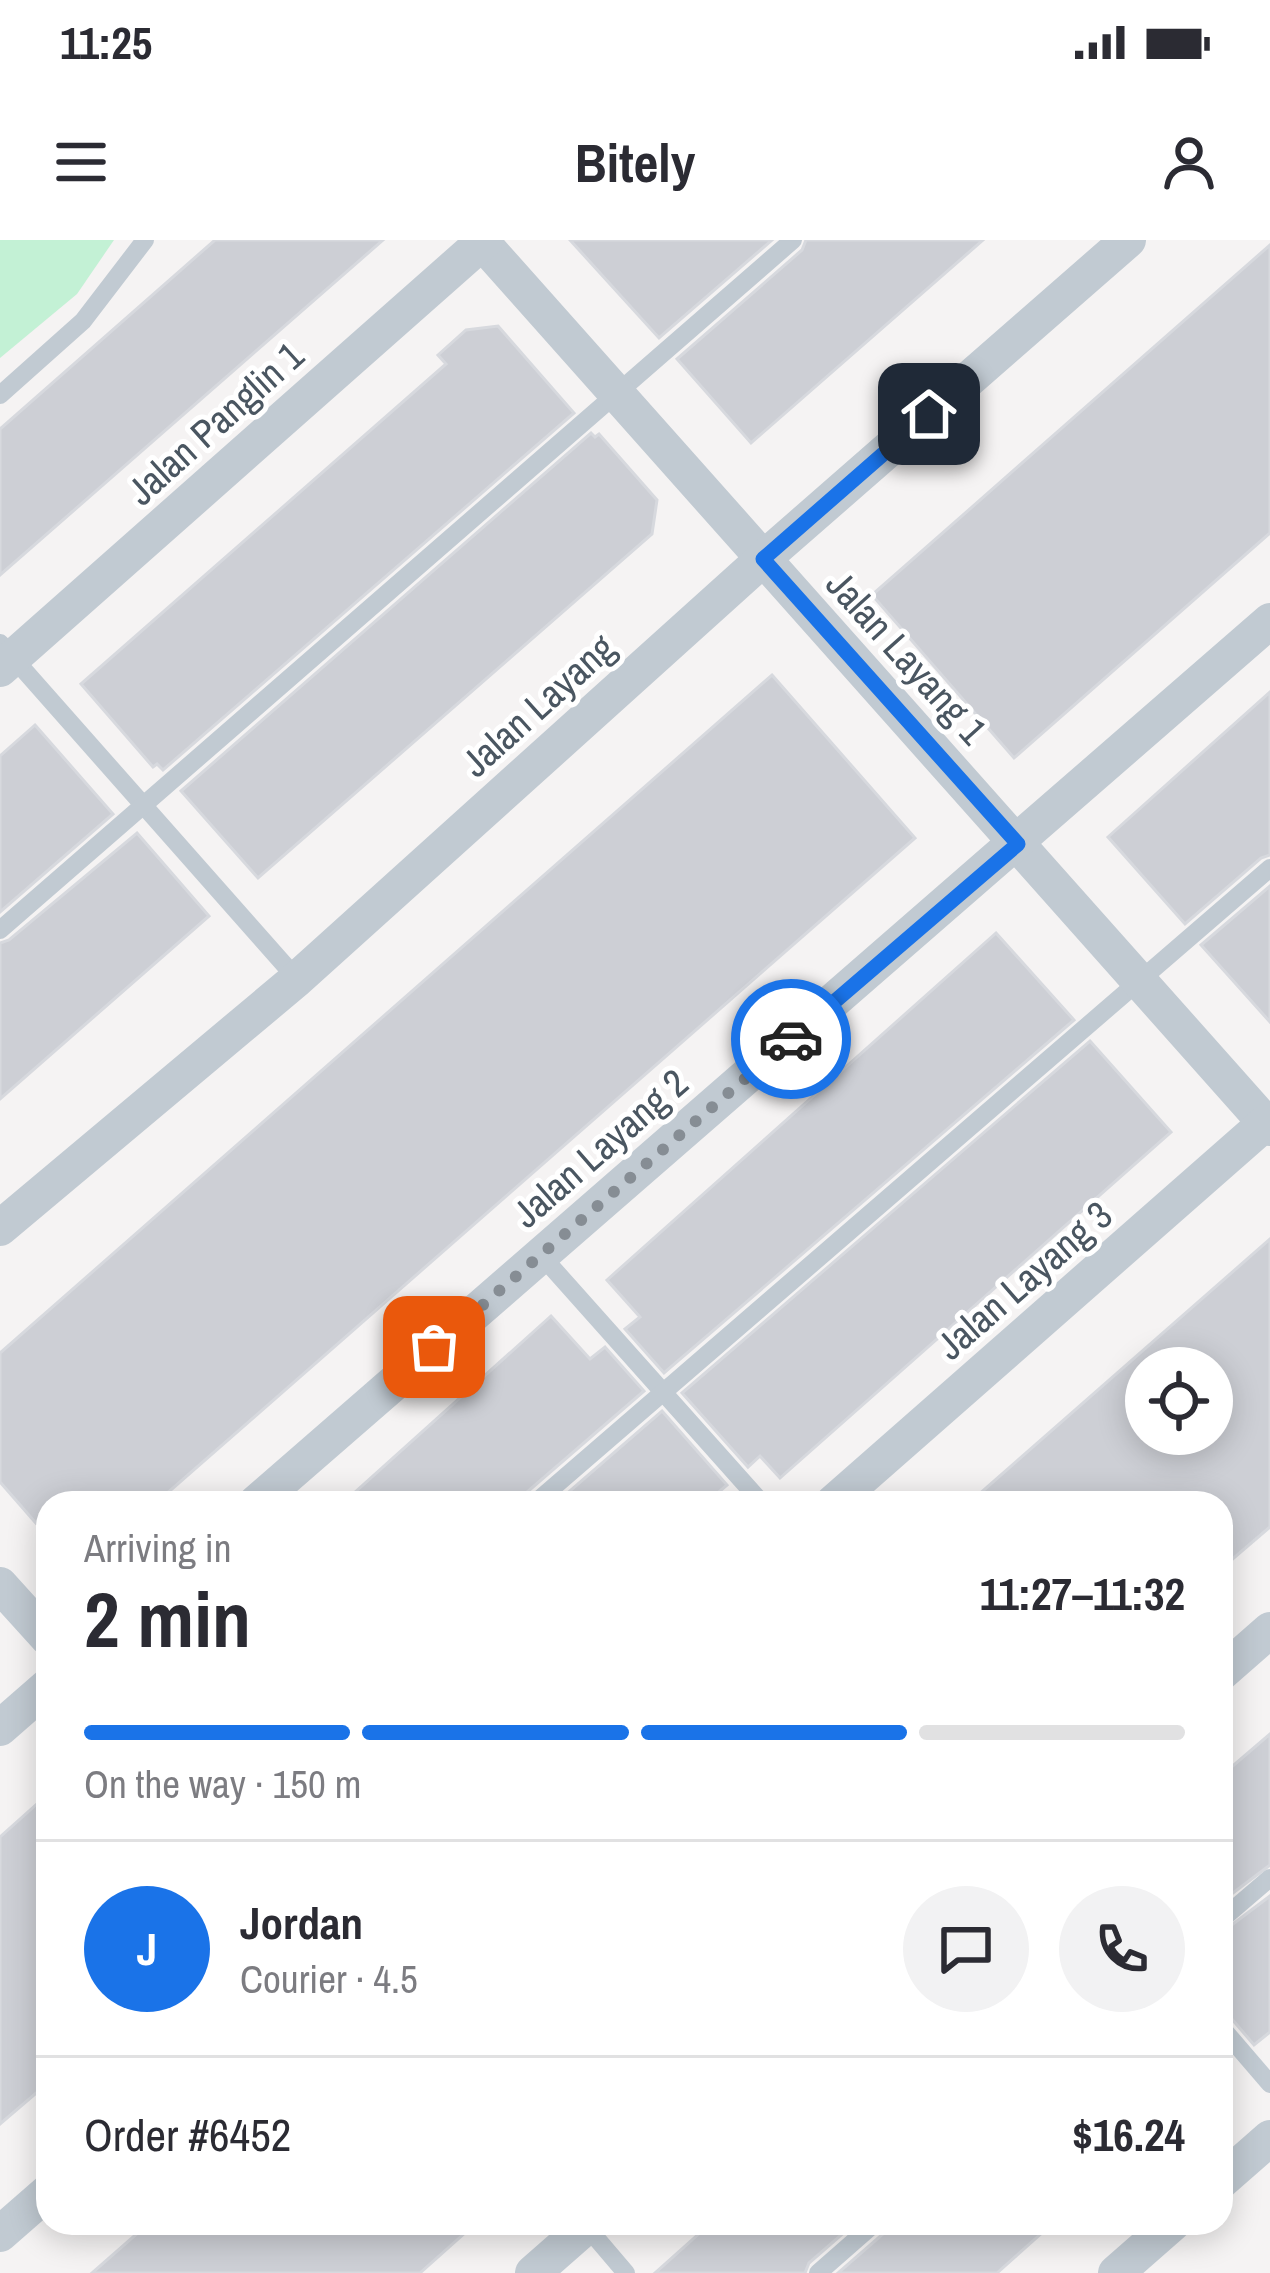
<!DOCTYPE html>
<meta charset="utf-8">
<style>
:root{--surface:#fff;--page:#f2f2f3;--text:#2b2b33;--muted:#7c7c81;--line:#e1e1e2;--accent:#1a73e8}
body{margin:0;font-family:"Archivo Narrow",sans-serif;background:var(--page);color:var(--text);height:100vh;display:flex;flex-direction:column;font-size:45px;white-space:nowrap}
*{box-sizing:border-box;margin:0}
p{font-size:39px;color:var(--muted)}
.icon{flex:none;width:66px;height:66px;fill:none;stroke:currentColor;stroke-width:2;stroke-linecap:round;stroke-linejoin:round}
.map{position:relative;flex:1;overflow:hidden}
.details{position:absolute;left:36px;top:1251px;width:1197px;height:744px;display:flex;flex-direction:column;background:var(--surface);border-radius:36px;box-shadow:0 6px 30px #0003}
.details>*{flex:none}
.buttons{position:absolute;left:1125px;top:1107px;display:grid;gap:24px}
.buttons a{display:grid;place-items:center;width:108px;height:108px;border-radius:50%;background:var(--surface);box-shadow:0 6px 30px #0003;font-size:60px}
.pin{position:absolute;display:grid;place-items:center;width:102px;height:102px;color:#fff;margin:-51px;border-radius:24px;box-shadow:0 6px 18px #0006}
.courier{position:absolute;display:grid;place-items:center;width:120px;height:120px;margin:-60px;border:9px solid #1a73e8;border-radius:50%;background:#fff;color:#222;box-shadow:0 3px 15px #0007}
.overview em{font-style:normal;font-weight:700}
.overview div{display:flex;flex-direction:column-reverse}
.overview{display:flex;align-items:center;justify-content:space-between;height:204px;padding:0 48px}
h1{font-size:78px;font-weight:700;line-height:90px}
.bar{display:grid;grid-template-columns:repeat(4,1fr);gap:18px 12px;align-content:center;height:144px;padding:0 48px}
.bar i{height:15px;border-radius:9px;background:var(--line)}
.bar .on{background:var(--accent)}
.bar p{grid-column:span 4}
.line{display:flex;align-items:center;gap:30px;padding:0 48px;border-top:3px solid var(--line)}
.line div{flex:1}
.round{display:grid;place-items:center;flex:none;width:126px;height:126px;border-radius:63px;background:var(--page)}
.status{display:flex;justify-content:space-between;align-items:center;height:84px;padding:0 60px;background:var(--surface);direction:ltr}
.status svg{height:33px;fill:currentColor}
header{display:flex;justify-content:space-between;align-items:center;height:156px;padding:0 48px;background:var(--surface);font-size:54px;font-weight:700}
.map>svg:first-child{display:block}
.green{fill:#c3f1d5}
.building{fill:#cdcfd5;stroke:#d7d9de;stroke-width:3;fill-rule:evenodd}
.lines{fill:none;stroke-linecap:round;stroke-linejoin:round}
.lane{stroke:#c1cad2;stroke-width:18}
.street{stroke:#c1cad2;stroke-width:36}
.done{stroke:#868d94;stroke-width:12;stroke-dasharray:0 21.6}
.route{stroke:#1a73e8;stroke-width:15}
.labels{text-anchor:middle;stroke-width:10;stroke-linejoin:round;paint-order:stroke}
.street-label{font-size:39px;fill:#4a5661;stroke:#fff}
</style>
<div class="status"><b>11:25</b><svg viewBox="0 0 49 12"><path d="M0 12V9h3v3zM5 12V6h3v6zM10 12V3h3v9zM15 12V0h3v12zM26 1h20v11H26zM47 4h2v5h-2z"/></svg></div>
<header><svg class="icon" aria-label="menu" viewBox="0 0 24 24"><path d="M4 6h16M4 12h16M4 18h16"/></svg>Bitely<svg class="icon" aria-label="person" viewBox="0 0 24 24"><circle cx="12" cy="8" r="4"/><path d="M4 21q1-7 8-7t8 7"/></svg></header>
<div class="map">
<svg width="1270" height="2033" viewBox="0 0 1270 2033">
<rect width="100%" height="100%" fill="#f5f3f3"/>
<path class="green" d="M 0,0 L 114,0 L 77,54 L 0,118 Z"/>
<g class="building">
<path d="M 215,0 L 383,0 L 0,335 L 0,189 Z"/>
<path d="M 570,0 L 772,0 L 659,98 Z"/>
<path d="M 806,0 L 983,0 L 751,203 L 677,119 L 802,10 Z"/>
<path d="M 1270,5 L 1270,293 L 1014,518 L 872,355 Z"/>
<path d="M 498,86 L 574,173 L 163,530 L 157,524 L 153,527 L 81,444 L 446,124 L 438,115 L 466,90 Z"/>
<path d="M 591,193 L 595,197 L 599,194 L 657,260 L 652,294 L 258,638 L 181,551 Z"/>
<path d="M 772,435 L 915,598 L 156,1263 L 48,1263 L 48,1297 L 0,1242 L 0,1113 Z"/>
<path d="M 1270,452 L 1270,615 L 1261,618 L 1185,684 L 1108,597 Z"/>
<path d="M 35,485 L 113,574 L 0,672 L 0,516 Z"/>
<path d="M 137,593 L 209,676 L 0,859 L 0,703 L 9,700 Z"/>
<path d="M 1270,646 L 1270,782 L 1201,705 Z"/>
<path d="M 996,693 L 1074,780 L 664,1133 L 625,1089 L 640,1077 L 607,1040 Z"/>
<path d="M 1090,801 L 1171,892 L 780,1238 L 760,1216 L 748,1227 L 682,1153 Z"/>
<path d="M 1270,999 L 1270,1287 L 1221,1329 L 1221,1263 L 969,1263 ZM 1146,1128 L 1212,1128 L 1212,1194 L 1146,1194 Z"/>
<path d="M 551,1076 L 590,1119 L 605,1107 L 644,1151 L 526,1253 L 522,1263 L 343,1263 Z"/>
<path d="M 662,1171 L 727,1245 L 706,1263 L 556,1263 Z"/>
<path d="M 1270,1494 L 1270,1625 L 1221,1662 L 1221,1536 Z"/>
<path d="M 48,1554 L 48,1843 L 0,1884 L 0,1597 Z"/>
<path d="M 1270,1656 L 1270,1792 L 1254,1805 L 1231,1778 L 1221,1774 L 1221,1693 Z"/>
<path d="M 149,1983 L 476,1983 L 420,2033 L 92,2033 Z"/>
<path d="M 711,1983 L 855,1983 L 809,2023 L 805,2033 L 655,2033 Z"/>
<path d="M 888,1983 L 1053,1983 L 997,2033 L 838,2033 L 884,1993 Z"/>
</g>
<g class="lines">
<g class="lane">
<path d="M 0,155 L 83,81 L 145,0"/>
<path d="M 0,403 L 297,739"/>
<path d="M 0,690 L 793,0"/>
<path d="M 540,1014 L 762,1263"/>
<path d="M 535,1263 L 1270,628"/>
<path d="M 1221,1680 L 1270,1638"/>
<path d="M 1221,1787 L 1270,1844"/>
<path d="M 586,1986 L 626,2033"/>
<path d="M 818,2033 L 875,1983"/>
</g>
<g class="street">
<path d="M 480,0 L 1270,888"/>
<path d="M 0,429 L 485,0"/>
<path d="M 0,988 L 297,739 L 763,319 L 1128,0"/>
<path d="M 256,1263 L 1270,381"/>
<path d="M 833,1263 L 1270,879"/>
<path d="M 0,1345 L 48,1398"/>
<path d="M 1221,1433 L 1270,1390"/>
<path d="M 0,1488 L 48,1446"/>
<path d="M 1221,1941 L 1270,1898"/>
<path d="M 0,1994 L 48,1952"/>
<path d="M 533,2033 L 590,1983"/>
<path d="M 1116,2033 L 1173,1983"/>
</g>
</g>
<g class="lines">
<path class="done" d="M 434,1107 L 791,799"/>
<path class="route" d="M 791,799 L 1018,604 L 763,319 L 929,174"/>
</g>
<g class="labels">
<g class="street-label">
<text transform="translate(215 183) rotate(-42)" y="14">Jalan Panglin 1</text>
<text transform="translate(907 417) rotate(48)" y="14">Jalan Layang 1</text>
<text transform="translate(538 465) rotate(-42)" y="14">Jalan Layang</text>
<text transform="translate(600 908) rotate(-41)" y="14">Jalan Layang 2</text>
<text transform="translate(1024 1040) rotate(-41)" y="14">Jalan Layang 3</text>
</g>
</g>
</svg>
<div class="buttons">
<a><svg class="icon" aria-label="locate" viewBox="0 0 24 24"><circle cx="12" cy="12" r="6"/><path d="M12 2v4M12 18v4M2 12h4M18 12h4"/></svg></a>
</div>
<div class="pin" style="left:434px;top:1107px;background:#ea580c"><svg class="icon" aria-label="bag" viewBox="0 0 24 24"><path d="M5 8h14l-1 12H6zM9 8a3 3 0 0 1 6 0"/></svg></div>
<div class="pin" style="left:929px;top:174px;background:#1f2937"><svg class="icon" aria-label="home" viewBox="0 0 24 24"><path d="M3 11l9-7 9 7M6 9v11h12V9"/></svg></div>
<div class="courier" style="left:791px;top:799px"><svg class="icon" aria-label="car" viewBox="0 0 24 24"><path d="M5 17H2v-5l4-1 3-4h7l3 4 3 1v5h-3M9 17h6M6 11h13"/><circle cx="7" cy="17" r="2"/><circle cx="17" cy="17" r="2"/></svg></div>
<section class="details">
<div class="overview"><div><h1>2 min</h1><p>Arriving in</p></div><em>11:27–11:32</em></div>
<div class="bar"><i class="on"></i><i class="on"></i><i class="on"></i><i></i><p>On the way · 150 m</p></div>
<div class="line" style="height:216px"><b class="round" style="background:var(--accent);color:#fff">J</b><div><b>Jordan</b><p>Courier · 4.5</p></div><a class="round"><svg class="icon" aria-label="chat" viewBox="0 0 24 24"><path d="M4 5h16v11H9l-5 4z"/></svg></a><a class="round"><svg class="icon" aria-label="phone" viewBox="0 0 24 24"><path d="M5 4h4l2 5-3 2q2 4 5 5l2-3 5 2v4C11 20 4 13 5 4z"/></svg></a></div>
<div class="line" style="height:156px"><div>Order #6452</div><b>$16.24</b></div>
</section>
</div>
